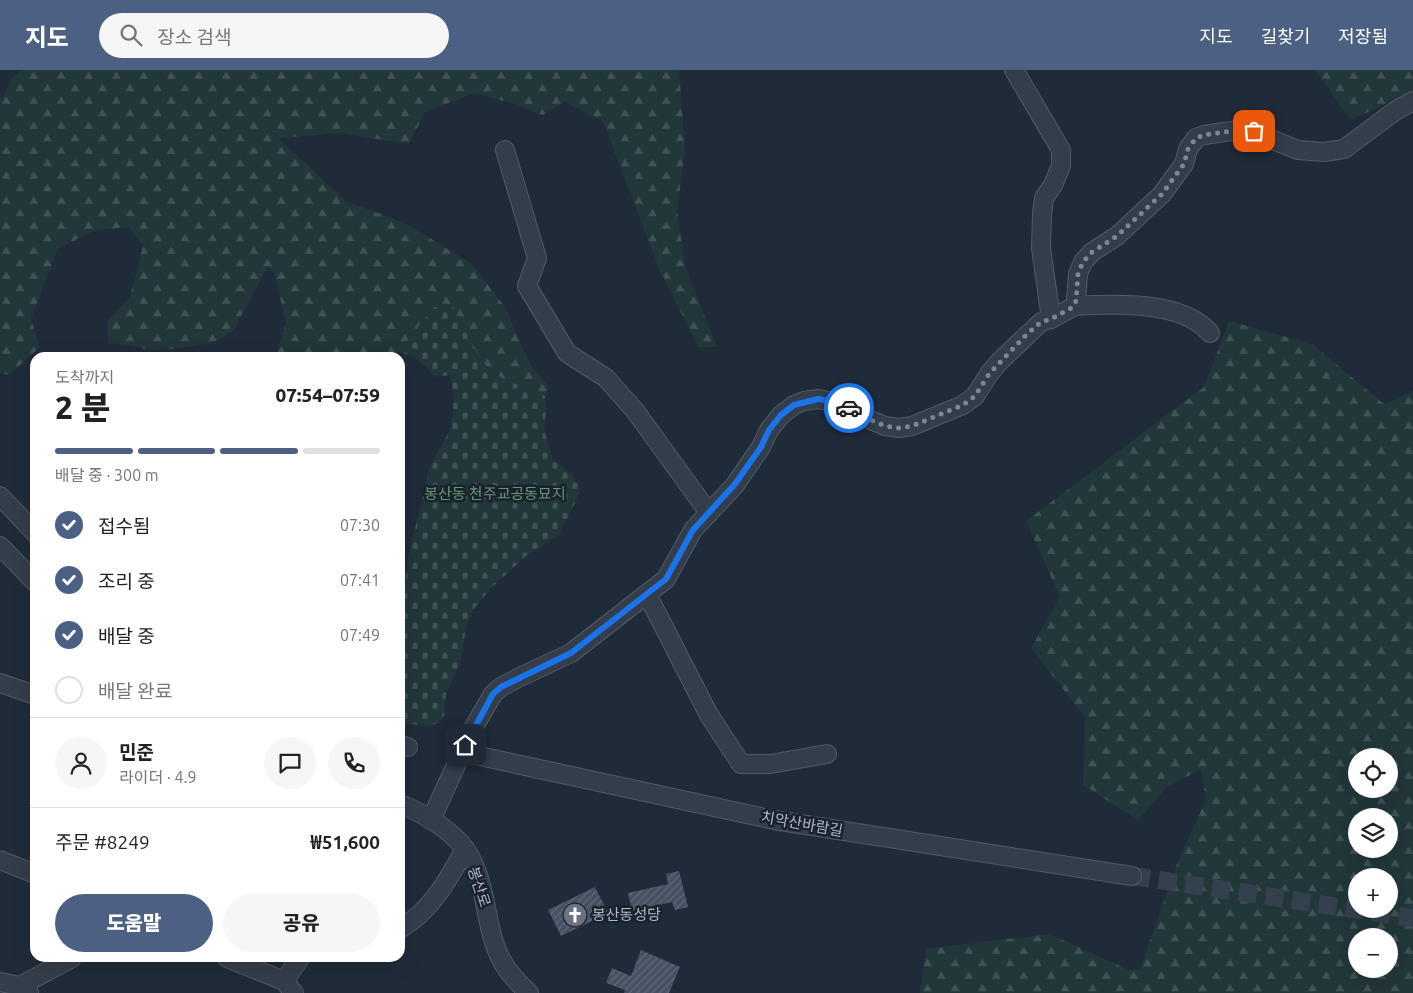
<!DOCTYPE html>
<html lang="ko">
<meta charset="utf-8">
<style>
:root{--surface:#fff;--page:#f6f6f6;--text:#222;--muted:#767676;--line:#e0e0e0;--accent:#4c6083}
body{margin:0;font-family:Ubuntu,"Noto Sans KR",sans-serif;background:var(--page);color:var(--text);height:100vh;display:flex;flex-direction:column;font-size:19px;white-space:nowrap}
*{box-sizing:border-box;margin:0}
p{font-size:16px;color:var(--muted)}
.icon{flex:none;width:28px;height:28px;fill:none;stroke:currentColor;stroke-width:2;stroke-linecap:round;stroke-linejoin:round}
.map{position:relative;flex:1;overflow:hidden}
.details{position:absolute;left:30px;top:282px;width:375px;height:610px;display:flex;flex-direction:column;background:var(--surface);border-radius:15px;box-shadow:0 5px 20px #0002}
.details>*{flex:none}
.buttons{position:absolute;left:1348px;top:678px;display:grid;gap:10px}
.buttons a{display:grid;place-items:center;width:50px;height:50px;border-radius:50%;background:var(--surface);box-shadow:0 5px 20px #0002;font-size:25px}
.pin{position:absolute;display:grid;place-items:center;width:42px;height:42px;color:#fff;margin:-21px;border-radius:10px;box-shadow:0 2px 8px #0006}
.courier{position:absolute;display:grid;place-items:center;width:50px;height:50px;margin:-25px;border:4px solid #1a73e8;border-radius:50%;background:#fff;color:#222;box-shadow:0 1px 6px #0007}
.head em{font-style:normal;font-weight:800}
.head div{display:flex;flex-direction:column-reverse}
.head{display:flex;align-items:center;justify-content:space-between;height:85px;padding:0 25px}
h1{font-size:32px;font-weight:800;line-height:38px}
.bar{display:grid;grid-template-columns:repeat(4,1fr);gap:8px 5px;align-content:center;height:60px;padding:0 25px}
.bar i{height:6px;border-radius:4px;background:var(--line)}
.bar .active{background:var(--accent)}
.bar p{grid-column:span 4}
.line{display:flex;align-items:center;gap:12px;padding:0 25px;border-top:1px solid var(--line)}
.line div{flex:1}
.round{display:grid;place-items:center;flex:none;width:52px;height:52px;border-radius:26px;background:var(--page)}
ol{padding:0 25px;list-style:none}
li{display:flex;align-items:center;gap:15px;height:55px}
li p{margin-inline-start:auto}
li .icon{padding:5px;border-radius:50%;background:var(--accent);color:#fff;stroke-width:4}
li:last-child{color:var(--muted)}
li i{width:28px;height:28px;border:2px solid var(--line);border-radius:50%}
.button{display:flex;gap:10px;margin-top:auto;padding:10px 25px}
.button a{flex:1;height:58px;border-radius:30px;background:var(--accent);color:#fff;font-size:20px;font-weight:800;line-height:58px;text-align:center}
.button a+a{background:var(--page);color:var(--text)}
header{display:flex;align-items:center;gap:30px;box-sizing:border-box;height:70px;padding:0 25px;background:var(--accent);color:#fff}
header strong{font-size:24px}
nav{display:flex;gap:28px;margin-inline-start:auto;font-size:18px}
.search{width:350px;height:45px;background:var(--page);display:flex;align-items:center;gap:12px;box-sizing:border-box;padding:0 18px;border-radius:28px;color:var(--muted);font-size:19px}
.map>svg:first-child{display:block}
.forest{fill:url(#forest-firs);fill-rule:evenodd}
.cemetery{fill:url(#cemetery-stones)}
.building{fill:url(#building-hatch)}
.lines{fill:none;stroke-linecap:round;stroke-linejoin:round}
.minor-tunnel{stroke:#35404e;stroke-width:18;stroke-dasharray:18 9;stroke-linecap:butt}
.minor-casing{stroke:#525a67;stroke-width:20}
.minor{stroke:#343d4a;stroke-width:18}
.done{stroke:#7d8695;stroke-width:5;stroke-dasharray:0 9}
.route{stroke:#1a73e8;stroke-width:6}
.labels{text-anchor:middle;stroke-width:5;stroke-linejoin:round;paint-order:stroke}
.park-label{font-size:15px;fill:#659772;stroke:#1a222e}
.street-label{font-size:15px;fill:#afb7c6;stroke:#1a222e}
.poi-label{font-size:15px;fill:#afb7c6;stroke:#1a222e;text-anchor:start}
</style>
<header>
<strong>지도</strong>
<div class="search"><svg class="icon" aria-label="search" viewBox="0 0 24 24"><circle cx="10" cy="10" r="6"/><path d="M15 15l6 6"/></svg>장소 검색</div>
<nav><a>지도</a><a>길찾기</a><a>저장됨</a></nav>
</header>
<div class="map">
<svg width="1413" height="923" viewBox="0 0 1413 923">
<defs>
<pattern id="forest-firs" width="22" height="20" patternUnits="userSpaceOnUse" patternTransform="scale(1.25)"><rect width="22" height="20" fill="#22373a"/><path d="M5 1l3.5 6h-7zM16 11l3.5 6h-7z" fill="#405255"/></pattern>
<pattern id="cemetery-stones" width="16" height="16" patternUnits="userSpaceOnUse" patternTransform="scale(1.25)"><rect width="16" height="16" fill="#22373a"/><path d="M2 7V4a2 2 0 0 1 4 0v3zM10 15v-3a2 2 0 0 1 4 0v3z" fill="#405255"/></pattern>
<pattern id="building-hatch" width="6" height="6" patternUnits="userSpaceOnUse" patternTransform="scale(1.25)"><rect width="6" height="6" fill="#465163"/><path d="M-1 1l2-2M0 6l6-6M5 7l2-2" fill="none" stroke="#5e6878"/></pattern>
</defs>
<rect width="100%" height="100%" fill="#202b39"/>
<g class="forest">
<path d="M 22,0 L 679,0 L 685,81 L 677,140 L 685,196 L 717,277 L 698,277 L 658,196 L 603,51 L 564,32 L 543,45 L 511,33 L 475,23 L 425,42 L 409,74 L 340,63 L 278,68 L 346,131 L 407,154 L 472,194 L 505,237 L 531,296 L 549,317 L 545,326 L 533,319 L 513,313 L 494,304 L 479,289 L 471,270 L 459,253 L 434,237 L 398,282 L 362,288 L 275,287 L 286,252 L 274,203 L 268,196 L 233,261 L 212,273 L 172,279 L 148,280 L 133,276 L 108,273 L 107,251 L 130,227 L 143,176 L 129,157 L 95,160 L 58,179 L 31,249 L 40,277 L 9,305 L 0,303 L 0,29 L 2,28 L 12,8 Z"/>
<path d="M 1315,0 L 1413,0 L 1413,21 L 1351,50 Z"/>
<path d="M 1229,251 L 1312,274 L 1384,334 L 1413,321 L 1413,923 L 920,923 L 926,879 L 1050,864 L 1129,900 L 1140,899 L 1177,794 L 1206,729 L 1201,699 L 1167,717 L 1138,750 L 1083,715 L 1085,647 L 1031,578 L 1060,527 L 1026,451 L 1204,317 ZM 1356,686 L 1389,686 L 1389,719 L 1356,719 ZM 1389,746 L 1389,779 L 1356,779 L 1356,746 ZM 1356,806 L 1389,806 L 1389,839 L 1356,839 ZM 1356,866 L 1389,866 L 1389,899 L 1356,899 Z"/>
</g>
<path class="cemetery" d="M 434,237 L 454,238 L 459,253 L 471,270 L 479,289 L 494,304 L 513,313 L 533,319 L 545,326 L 546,342 L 544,360 L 553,389 L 572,405 L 578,415 L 580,423 L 559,465 L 526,486 L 491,518 L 473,540 L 466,558 L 461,591 L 446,624 L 444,646 L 439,653 L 428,656 L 400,653 L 400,560 L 408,488 L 430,396 L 451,358 L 454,329 L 450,305 L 435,307 C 422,293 418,286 398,282 Z"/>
<g class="building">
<path d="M 679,801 L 688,837 L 675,840 L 672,832 L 632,841 L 628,823 L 668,814 L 666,804 Z"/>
<path d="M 595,817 L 608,843 L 561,866 L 548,840 Z"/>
<path d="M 641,880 L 680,897 L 669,923 L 624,923 L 625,920 L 606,913 L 612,898 L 631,906 Z"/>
</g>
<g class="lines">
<path class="minor-tunnel" d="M 1132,806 L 1413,848"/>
<g class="minor-casing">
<g id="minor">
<path d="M 1014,0 L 1061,80 L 1061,96 L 1053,115 L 1044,128 L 1042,144 L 1041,178 L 1051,249"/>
<path d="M 505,80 L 537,188 L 527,216 L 567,283 L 606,308 L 636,342 L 709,443"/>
<path d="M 1074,236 C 1114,234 1182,230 1210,263"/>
<path d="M 0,426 L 35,463"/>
<path d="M 0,476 L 35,512"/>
<path d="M 647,524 L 709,645 L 741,694 L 770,694 L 827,684"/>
<path d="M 0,613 L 35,625"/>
<path d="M 400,675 L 408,677"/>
<path d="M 475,685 L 774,750 L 1132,806"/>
<path d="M 400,734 C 423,743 450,759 465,779 C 489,812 483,857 502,891 C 509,904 519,914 529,923"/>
<path d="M 431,750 L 471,662 L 493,624 L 501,617 L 518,608 L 571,583 L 666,509 L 693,460 L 735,415 L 761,377 L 769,360 L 781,345 L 794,335 L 804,331 L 818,329 L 840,333 L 873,351 L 885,356 L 899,358 L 912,356 L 963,335 L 975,326 L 989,304 L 998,293 L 1041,252 L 1051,249 L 1073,237 L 1076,231 L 1078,204 L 1083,192 L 1092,182 L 1117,166 L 1162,124 L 1184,94 L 1188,79 L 1196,68 L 1204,65 L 1246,59 L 1298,80 L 1324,82 L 1344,79 L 1395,41 L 1413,31"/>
<path d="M 0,790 L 35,804"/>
<path d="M 400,859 C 431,841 448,810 465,779"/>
<path d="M 227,888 L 284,911 L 294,923"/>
<path d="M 284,911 L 300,888"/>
<path d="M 0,912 L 20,916 L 29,922"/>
<path d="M 20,916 L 72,888"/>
</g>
</g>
<use href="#minor" class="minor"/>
</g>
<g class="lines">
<path class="done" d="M 849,338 L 873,351 L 885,356 L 899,358 L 912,356 L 963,335 L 975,326 L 989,304 L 1027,264 L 1041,252 L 1051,249 L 1073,237 L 1076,231 L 1078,204 L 1083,192 L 1092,182 L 1117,166 L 1162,124 L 1184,94 L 1188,79 L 1196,68 L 1204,65 L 1246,59 L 1254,61"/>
<path class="route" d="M 465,675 L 493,624 L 501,617 L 571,583 L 666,509 L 693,460 L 735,414 L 761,377 L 769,360 L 781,345 L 794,335 L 818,329 L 840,333 L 849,338"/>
</g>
<defs>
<g id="church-disc" transform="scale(1.25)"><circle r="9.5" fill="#6b7280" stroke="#1a222e"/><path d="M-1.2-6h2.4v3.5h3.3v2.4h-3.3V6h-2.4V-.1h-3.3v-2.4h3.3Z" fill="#fff"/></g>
</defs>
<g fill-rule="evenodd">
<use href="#church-disc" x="575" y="845"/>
</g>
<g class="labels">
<g class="park-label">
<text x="495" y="429">봉산동 천주교공동묘지</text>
</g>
<g class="street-label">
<text transform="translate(802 754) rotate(10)" y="5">치악산바람길</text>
<text transform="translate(479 817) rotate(72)" y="5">봉산로</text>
</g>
<g class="poi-label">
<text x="592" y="850">봉산동성당</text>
</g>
</g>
</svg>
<div class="buttons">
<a><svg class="icon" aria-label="locate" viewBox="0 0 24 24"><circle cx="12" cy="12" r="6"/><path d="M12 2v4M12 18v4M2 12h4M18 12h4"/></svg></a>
<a><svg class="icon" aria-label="layers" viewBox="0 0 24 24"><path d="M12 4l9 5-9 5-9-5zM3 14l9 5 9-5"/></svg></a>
<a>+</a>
<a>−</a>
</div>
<div class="pin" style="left:1254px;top:61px;background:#ea580c"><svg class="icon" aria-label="bag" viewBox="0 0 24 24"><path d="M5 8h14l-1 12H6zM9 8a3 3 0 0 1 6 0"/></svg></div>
<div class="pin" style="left:465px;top:675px;background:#1f2937"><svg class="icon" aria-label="home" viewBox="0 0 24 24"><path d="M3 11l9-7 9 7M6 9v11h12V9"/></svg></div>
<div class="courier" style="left:849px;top:338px"><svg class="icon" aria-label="car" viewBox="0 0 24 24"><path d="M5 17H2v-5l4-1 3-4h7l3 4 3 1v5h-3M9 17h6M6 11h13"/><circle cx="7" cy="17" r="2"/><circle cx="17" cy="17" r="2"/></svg></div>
<section class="details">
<div class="head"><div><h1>2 분</h1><p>도착까지</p></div><em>07:54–07:59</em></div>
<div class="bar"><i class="active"></i><i class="active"></i><i class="active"></i><i></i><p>배달 중 · 300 m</p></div>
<ol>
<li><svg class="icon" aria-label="check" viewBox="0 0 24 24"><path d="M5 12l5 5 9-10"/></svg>접수됨<p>07:30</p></li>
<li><svg class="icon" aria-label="check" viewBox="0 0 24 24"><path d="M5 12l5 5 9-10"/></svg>조리 중<p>07:41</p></li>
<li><svg class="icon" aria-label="check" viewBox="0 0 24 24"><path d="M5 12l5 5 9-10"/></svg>배달 중<p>07:49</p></li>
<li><i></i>배달 완료</li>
</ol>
<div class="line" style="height:90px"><a class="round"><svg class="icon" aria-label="person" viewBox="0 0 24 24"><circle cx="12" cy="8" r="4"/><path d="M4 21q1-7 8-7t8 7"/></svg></a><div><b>민준</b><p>라이더 · 4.9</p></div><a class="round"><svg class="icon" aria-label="chat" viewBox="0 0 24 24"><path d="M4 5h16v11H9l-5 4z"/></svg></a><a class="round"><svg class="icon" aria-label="phone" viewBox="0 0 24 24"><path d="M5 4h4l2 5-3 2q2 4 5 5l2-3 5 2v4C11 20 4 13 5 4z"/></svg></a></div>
<div class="line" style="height:65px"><div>주문 #8249</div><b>₩51,600</b></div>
<div class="button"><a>도움말</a><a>공유</a></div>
</section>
</div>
